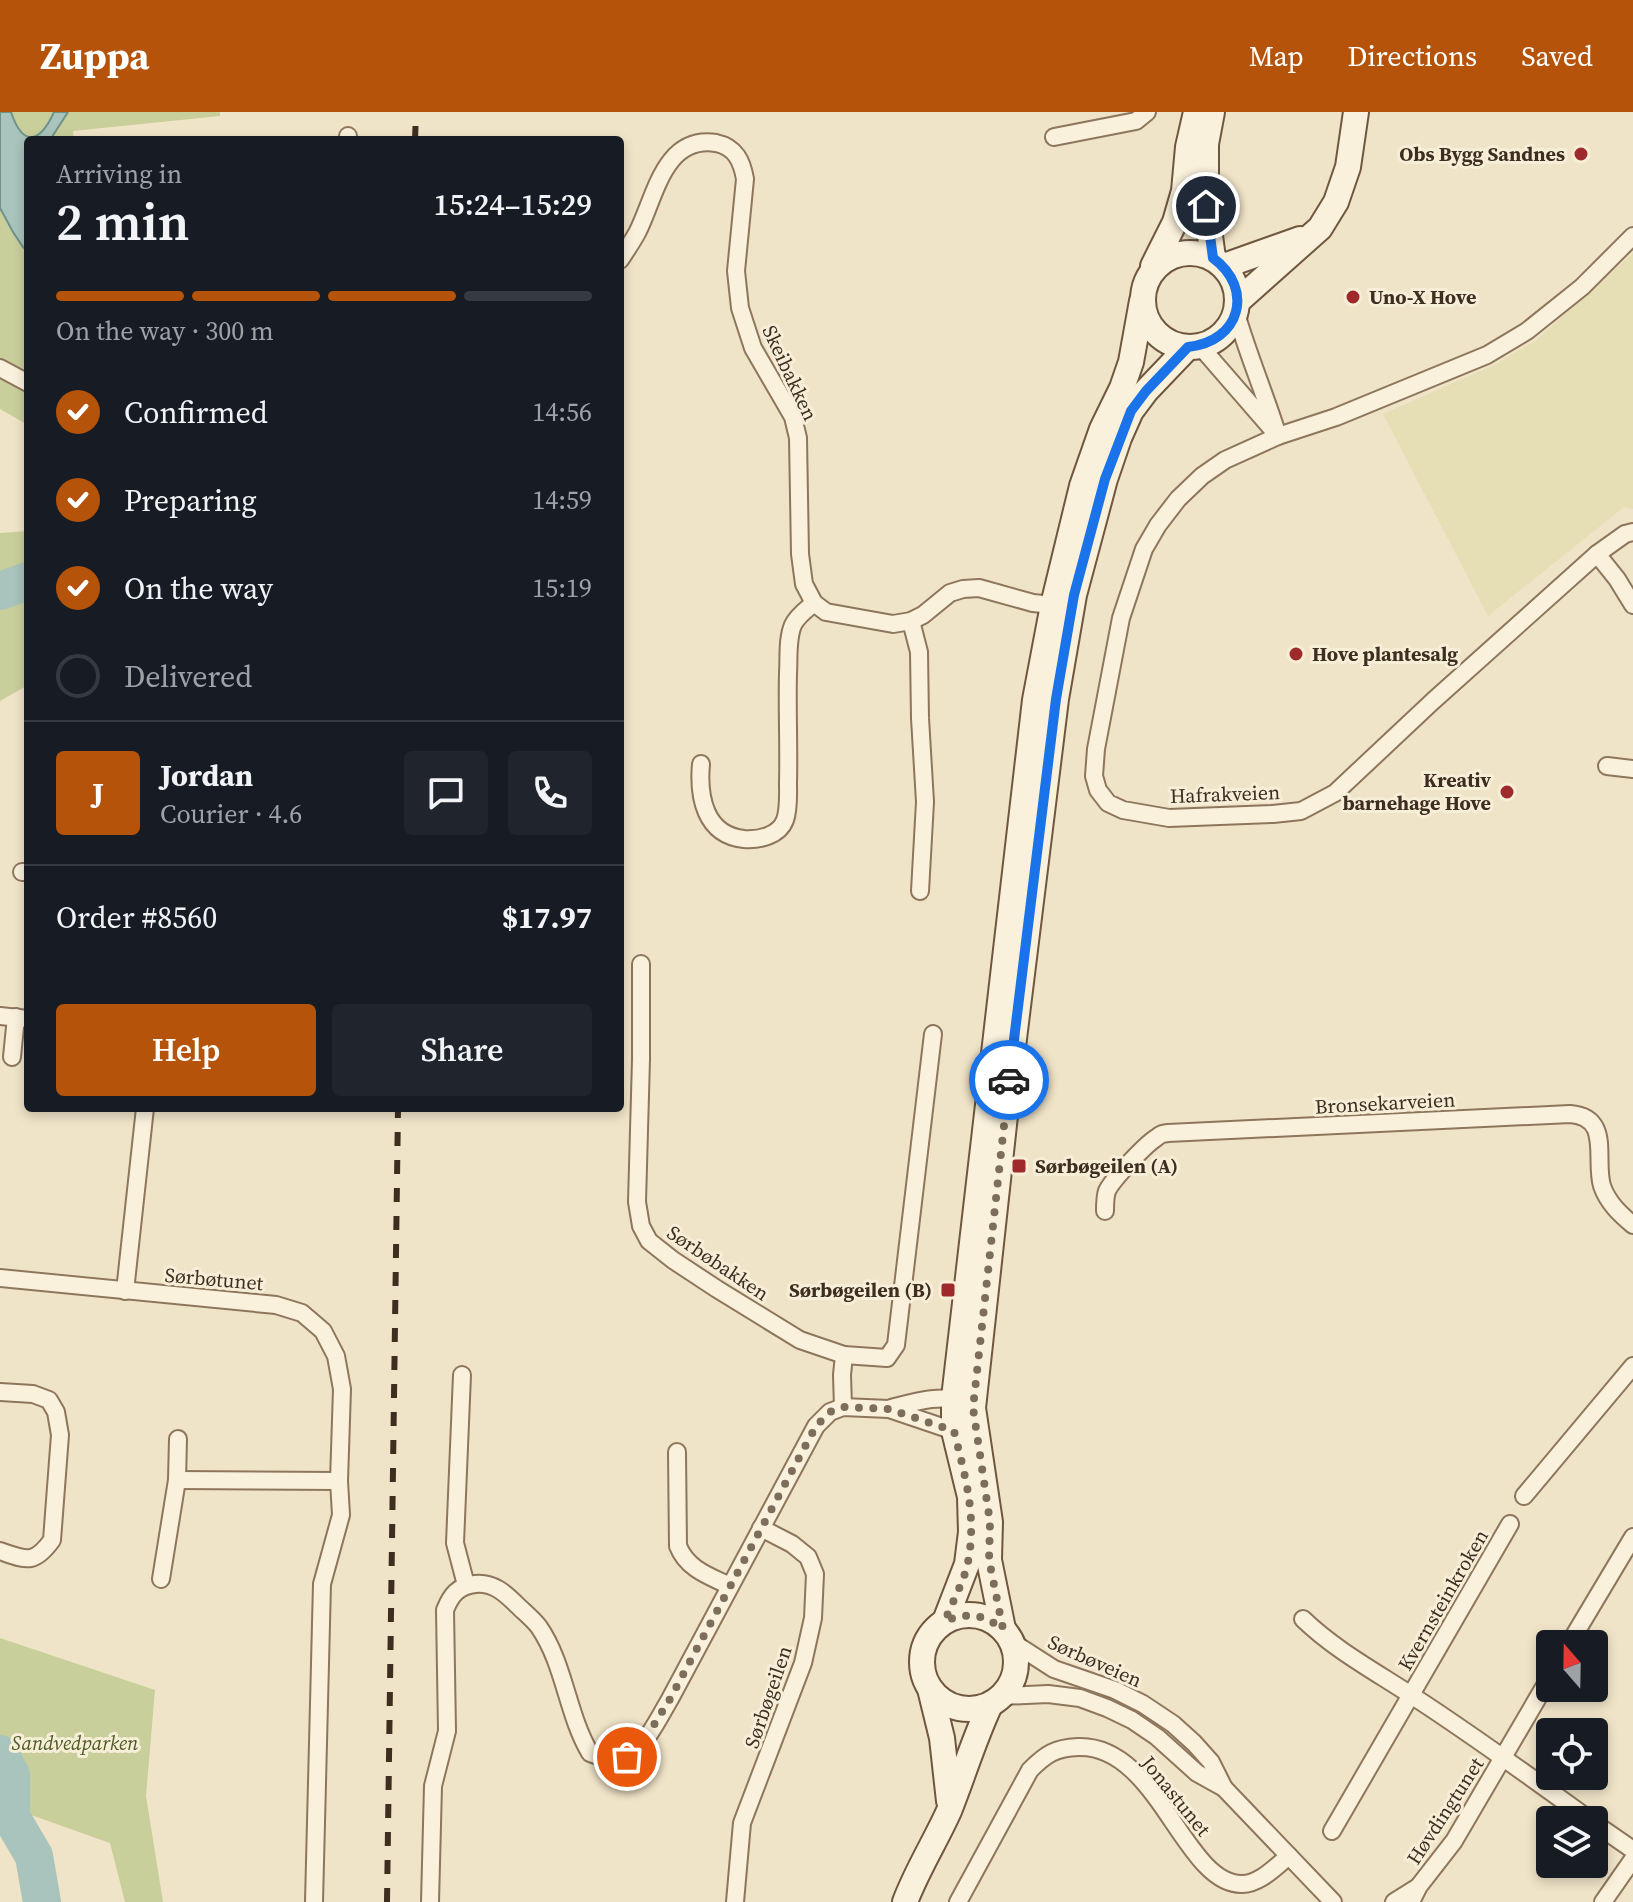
<!DOCTYPE html>
<meta charset="utf-8">
<style>
:root{--surface:#171b24;--page:#20242c;--text:#f1f3f6;--muted:#9ea1a6;--line:#363941;--accent:#b45309}
body{margin:0;font-family:"Source Serif 4",serif;background:var(--page);color:var(--text);height:100vh;display:flex;flex-direction:column;font-size:30px;white-space:nowrap}
*{box-sizing:border-box;margin:0}
p{font-size:26px;color:var(--muted)}
.icon{flex:none;width:44px;height:44px;fill:none;stroke:currentColor;stroke-width:2;stroke-linecap:round;stroke-linejoin:round}
.map{position:relative;flex:1;overflow:hidden}
.drawer{position:absolute;left:24px;top:24px;width:600px;height:976px;display:flex;flex-direction:column;background:var(--surface);border-radius:8px;box-shadow:0 4px 12px #0003}
.drawer>*{flex:none}
.needle{width:52px;rotate:340deg}
.controls{position:absolute;left:1536px;top:1518px;display:grid;gap:16px}
.controls a{display:grid;place-items:center;width:72px;height:72px;border-radius:8px;background:var(--surface);box-shadow:0 4px 12px #0003;font-size:40px}
.pin{position:absolute;display:grid;place-items:center;width:68px;height:68px;color:#fff;margin:-34px;border:4px solid #fff;border-radius:50%;box-shadow:0 2px 8px #0007}
.courier{position:absolute;display:grid;place-items:center;width:80px;height:80px;margin:-40px;border:6px solid #1a73e8;border-radius:50%;background:#fff;color:#222;box-shadow:0 2px 10px #0007}
.headline em{font-style:normal;font-weight:600}
.headline div{display:flex;flex-direction:column-reverse}
.headline{display:flex;align-items:center;justify-content:space-between;height:136px;padding:0 32px}
h1{font-size:52px;font-weight:600;line-height:60px}
.bar{display:grid;grid-template-columns:repeat(4,1fr);gap:12px 8px;align-content:center;height:96px;padding:0 32px}
.bar i{height:10px;border-radius:6px;background:var(--line)}
.bar .active{background:var(--accent)}
.bar p{grid-column:span 4}
.line{display:flex;align-items:center;gap:20px;padding:0 32px;border-top:2px solid var(--line)}
.line div{flex:1}
.round{display:grid;place-items:center;flex:none;width:84px;height:84px;border-radius:8px;background:var(--page)}
ol{padding:0 32px;list-style:none}
li{display:flex;align-items:center;gap:24px;height:88px}
li p{margin-inline-start:auto}
li .icon{padding:8px;border-radius:50%;background:var(--accent);color:#fff;stroke-width:4}
li:last-child{color:var(--muted)}
li i{width:44px;height:44px;border:4px solid var(--line);border-radius:50%}
.primary-button{display:flex;gap:16px;margin-top:auto;padding:16px 32px}
.primary-button a{flex:1;height:92px;border-radius:8px;background:var(--accent);color:#fff;font-size:32px;font-weight:600;line-height:92px;text-align:center}
.primary-button a+a{background:var(--page);color:var(--text)}
header{display:flex;align-items:center;gap:48px;box-sizing:border-box;height:112px;padding:0 40px;background:var(--accent);color:#fff}
header strong{font-size:38px}
nav{display:flex;gap:44px;margin-inline-start:auto;font-size:28px}
.map>svg:first-child{display:block}
.farmland{fill:#e6deb5}
.green{fill:#c9cf9b}
.water{fill:#a9c4bc;stroke:#6f938a;stroke-width:2}
.lines{fill:none;stroke-linecap:round;stroke-linejoin:round}
.river{stroke:#a9c4bc;stroke-width:38}
.street-casing{stroke:#8d765c;stroke-width:20}
.secondary-casing{stroke:#6f573f;stroke-width:28}
.street{stroke:#faf1dc;stroke-width:16}
.secondary{stroke:#faf1dc;stroke-width:24}
.rail{stroke:#3d2e20;stroke-width:6;stroke-dasharray:14 14;stroke-linecap:butt}
.done{stroke:#7c6e5b;stroke-width:8;stroke-dasharray:0 14.4}
.route{stroke:#1a73e8;stroke-width:10}
.poi-dot{fill:#9e2a2b;stroke:#f7eed8;stroke-width:3}
.labels{text-anchor:middle;stroke-width:6;stroke-linejoin:round;paint-order:stroke}
.poi-label{font-size:20px;font-weight:bold;fill:#3d2e20;stroke:#f7eed8;text-anchor:end}
.street-label{font-size:20px;fill:#3d2e20;stroke:#f7eed8}
.park-label{font-size:20px;font-style:italic;fill:#4d5a26;stroke:#f7eed8}
</style>
<header>
<strong>Zuppa</strong>
<nav><a>Map</a><a>Directions</a><a>Saved</a></nav>
</header>
<div class="map">
<svg width="1633" height="1790" viewBox="0 0 1633 1790">
<rect width="100%" height="100%" fill="#f0e4c8"/>
<path class="farmland" d="M 1633,141 L 1633,397 L 1624,395 L 1488,504 L 1383,302 L 1494,253 L 1536,228 Z"/>
<g class="green">
<path d="M 0,0 L 220,0 L 220,4 L 73,19 L 74,28 L 28,28 L 28,313 L 0,297 Z"/>
<path d="M 28,419 L 28,573 L 0,589 L 0,421 Z"/>
<path d="M 0,1526 L 155,1578 L 146,1684 L 163,1790 L 125,1790 L 110,1731 L 0,1692 Z"/>
</g>
<path class="water" d="M 0,0 L 11,0 C 23,36 40,31 54,0 L 68,0 L 50,28 L 28,28 L 28,140 L 23,135 L 13,120 L 0,96 Z"/>
<g class="lines">
<g class="river">
<path d="M 0,479 L 28,469"/>
<path d="M 0,1642 L 11,1663 L 11,1705 L 34,1744 L 42,1790"/>
</g>
<g class="street-casing">
<g id="street">
<path d="M 1054,25 L 1136,9 L 1147,0"/>
<path d="M 348,28 L 348,24"/>
<path d="M 1633,124 L 1582,175 L 1527,219 L 1487,243 L 1336,305 L 1278,324 L 1225,348 L 1202,364 L 1178,387 L 1158,413 L 1144,437 L 1121,506 L 1096,637 L 1094,664 L 1098,678 L 1108,691 L 1123,698 L 1169,706 L 1273,702 L 1301,699 L 1335,681 L 1433,589 L 1597,442 L 1625,422 L 1633,420"/>
<path d="M 620,148 C 626,139 632,130 637,121 C 655,87 663,23 716,31 C 736,35 742,50 745,67 L 736,159 L 740,196 L 753,236 L 793,305 L 798,326 L 800,442 L 804,472 L 814,491 L 826,500 L 893,512 L 911,509 L 923,503 L 950,481 L 963,477 L 979,476 L 1033,491 L 1053,493"/>
<path d="M 1236,201 C 1248,243 1265,282 1278,324"/>
<path d="M 1200,234 L 1272,317"/>
<path d="M 0,256 L 28,271"/>
<path d="M 1597,442 L 1617,467 L 1633,493"/>
<path d="M 911,509 L 919,540 L 920,606 L 925,690 L 920,779"/>
<path d="M 701,652 C 698,685 705,723 744,727 C 759,728 779,724 785,708 C 789,697 788,682 788,671 C 789,635 787,598 788,561 C 789,546 787,527 793,513 C 797,504 807,497 814,491"/>
<path d="M 1607,654 L 1633,657"/>
<path d="M 22,760 L 28,760"/>
<path d="M 641,852 L 641,947 L 637,1090 L 641,1114 L 649,1129 L 673,1148 L 717,1177 L 800,1228 L 844,1243 L 842,1263 L 843,1295"/>
<path d="M 0,904 L 28,907"/>
<path d="M 12,945 L 16,905"/>
<path d="M 1105,1099 C 1105,1093 1105,1085 1107,1079 C 1112,1068 1145,1033 1156,1026 C 1161,1022 1161,1022 1168,1021 L 1570,1002 C 1612,1005 1594,1047 1602,1074 C 1608,1091 1620,1102 1633,1113"/>
<path d="M 0,1166 L 276,1193 L 302,1201 L 323,1219 L 336,1244 L 342,1277 L 339,1369 L 341,1403 L 322,1472 L 314,1790"/>
<path d="M 125,1179 L 145,996"/>
<path d="M 844,1243 L 887,1246 L 896,1233 L 933,922"/>
<path d="M 462,1263 L 455,1431 L 466,1473"/>
<path d="M 0,1280 L 33,1282 L 49,1288 L 56,1300 L 60,1323 L 52,1428 C 34,1453 26,1448 0,1439"/>
<path d="M 891,1296 C 911,1291 943,1281 962,1290"/>
<path d="M 677,1340 L 678,1434 C 687,1457 709,1464 730,1474"/>
<path d="M 177,1368 L 339,1369"/>
<path d="M 1524,1384 L 1633,1254"/>
<path d="M 161,1467 L 177,1368 L 178,1327"/>
<path d="M 1303,1507 C 1335,1538 1376,1560 1414,1585 C 1474,1624 1532,1666 1590,1708"/>
<path d="M 1012,1530 L 1054,1557 L 1115,1578 L 1143,1592 L 1173,1612 L 1194,1631 L 1211,1650 L 1224,1676"/>
<path d="M 1569,1532 L 1633,1425"/>
<path d="M 1002,1584 L 1048,1582 L 1080,1586 L 1107,1596 L 1132,1608 L 1157,1625 L 1197,1661 L 1224,1676 L 1333,1790"/>
<path d="M 1594,1711 L 1633,1738"/>
<path d="M 1332,1719 L 1510,1412"/>
<path d="M 430,1790 L 433,1674 L 447,1619 L 445,1498 C 451,1483 458,1474 475,1472 C 493,1470 505,1481 517,1493 C 524,1500 533,1507 539,1515 C 565,1553 567,1602 590,1641 C 601,1645 616,1650 628,1644 C 645,1635 660,1604 670,1587 L 816,1314 L 830,1300 L 843,1295 L 889,1297 L 954,1319"/>
<path d="M 735,1790 L 742,1711 L 803,1551 L 813,1506 L 815,1462 L 808,1445 L 792,1432 L 761,1416"/>
<path d="M 958,1790 L 1030,1658 C 1046,1642 1055,1636 1078,1635 C 1158,1632 1184,1773 1242,1772 C 1260,1772 1276,1754 1289,1744"/>
<path d="M 1394,1790 L 1418,1775"/>
<path d="M 1411,1790 L 1419,1774 L 1454,1729 L 1550,1565"/>
<path d="M 1603,1790 L 1633,1747"/>
</g>
</g>
<g class="secondary-casing">
<g id="secondary">
<path d="M 1212,0 L 1206,32 L 1206,94 L 1213,146"/>
<circle cx="1190" cy="188" r="47"/>
<path d="M 1153,154 L 1175,110 L 1184,79 L 1188,35 L 1196,0"/>
<path d="M 1224,154 L 1300,127"/>
<path d="M 1238,189 L 1320,116 L 1336,90 L 1348,55 L 1356,0"/>
<circle cx="969" cy="1550" r="47"/>
<path d="M 945,1509 L 967,1452 L 971,1420 L 970,1385 L 954,1319 L 954,1286 L 1035,588 L 1053,493 L 1082,374 L 1102,317 L 1122,276 L 1131,250 L 1142,189"/>
<path d="M 1003,1517 L 989,1448 L 990,1410 L 973,1296 L 1009,967 L 1056,587 L 1074,483 L 1105,367 L 1119,326 L 1131,299 L 1146,279 L 1188,235"/>
<path d="M 930,1577 L 942,1626 L 949,1689"/>
<path d="M 905,1790 C 917,1758 935,1730 949,1699 C 963,1664 974,1627 990,1593"/>
</g>
</g>
<use href="#street" class="street"/>
<use href="#secondary" class="secondary"/>
<g class="rail">
<path d="M 415,28 L 416,0"/>
<path d="M 387,1790 L 398,996"/>
</g>
</g>
<g class="lines">
<path class="done" d="M 627,1645 L 644,1629 L 670,1587 L 816,1314 L 830,1300 L 843,1295 L 889,1297 L 954,1319 C 965,1364 977,1403 968,1450 C 964,1470 952,1490 945,1509 C 969,1500 982,1502 1003,1517 L 989,1448 L 990,1410 L 973,1296 L 1009,968"/>
<path class="route" d="M 1009,968 L 1056,587 L 1074,483 L 1105,367 L 1131,299 L 1146,279 L 1188,235 C 1240,230 1255,177 1213,146 L 1206,94"/>
</g>
<g class="poi-dot">
<circle cx="1581" cy="42" r="8"/>
<circle cx="1353" cy="185" r="8"/>
<circle cx="1296" cy="542" r="8"/>
<circle cx="1507" cy="680" r="8"/>
<rect x="1011" y="1046" width="16" height="16" rx="4"/>
<rect x="940" y="1170" width="16" height="16" rx="4"/>
</g>
<g class="labels">
<g class="poi-label">
<text x="1565" y="49">Obs Bygg Sandnes</text>
<text x="1369" y="192" text-anchor="start">Uno-X Hove</text>
<text x="1312" y="549" text-anchor="start">Hove plantesalg</text>
<text x="1491" y="675">Kreativ<tspan x="1491" dy="23">barnehage Hove</tspan></text>
<text x="1035" y="1061" text-anchor="start">Sørbøgeilen (A)</text>
<text x="932" y="1185">Sørbøgeilen (B)</text>
</g>
<g class="street-label">
<text transform="translate(790 261) rotate(65)" y="7">Skeibakken</text>
<text transform="translate(1225 682) rotate(-2)" y="7">Hafrakveien</text>
<text transform="translate(1385 991) rotate(-3)" y="7">Bronsekarveien</text>
<text transform="translate(718 1151) rotate(34)" y="7">Sørbøbakken</text>
<text transform="translate(214 1167) rotate(5)" y="7">Sørbøtunet</text>
<text transform="translate(1443 1488) rotate(-60)" y="7">Kvernsteinkroken</text>
<text transform="translate(1095 1549) rotate(24)" y="7">Sørbøveien</text>
<text transform="translate(768 1585) rotate(-71)" y="7">Sørbøgeilen</text>
<text transform="translate(1176 1684) rotate(51)" y="7">Jonastunet</text>
<text transform="translate(1445 1699) rotate(-57)" y="7">Høvdingtunet</text>
</g>
<g class="park-label">
<text x="75" y="1638">Sandvedparken</text>
</g>
</g>
</svg>
<div class="controls">
<a><svg class="needle" viewBox="-14 -14 28 28"><path d="M0-13l5 13h-10z" fill="#e53935"/><path d="M0 13l5-13h-10z" fill="#9ea1a6"/></svg></a>
<a><svg class="icon" aria-label="locate" viewBox="0 0 24 24"><circle cx="12" cy="12" r="6"/><path d="M12 2v4M12 18v4M2 12h4M18 12h4"/></svg></a>
<a><svg class="icon" aria-label="layers" viewBox="0 0 24 24"><path d="M12 4l9 5-9 5-9-5zM3 14l9 5 9-5"/></svg></a>
</div>
<div class="pin" style="left:627px;top:1645px;background:#ea580c"><svg class="icon" aria-label="bag" viewBox="0 0 24 24"><path d="M5 8h14l-1 12H6zM9 8a3 3 0 0 1 6 0"/></svg></div>
<div class="pin" style="left:1206px;top:94px;background:#1f2937"><svg class="icon" aria-label="home" viewBox="0 0 24 24"><path d="M3 11l9-7 9 7M6 9v11h12V9"/></svg></div>
<div class="courier" style="left:1009px;top:968px"><svg class="icon" aria-label="car" viewBox="0 0 24 24"><path d="M5 17H2v-5l4-1 3-4h7l3 4 3 1v5h-3M9 17h6M6 11h13"/><circle cx="7" cy="17" r="2"/><circle cx="17" cy="17" r="2"/></svg></div>
<section class="drawer">
<div class="headline"><div><h1>2 min</h1><p>Arriving in</p></div><em>15:24–15:29</em></div>
<div class="bar"><i class="active"></i><i class="active"></i><i class="active"></i><i></i><p>On the way · 300 m</p></div>
<ol>
<li><svg class="icon" aria-label="check" viewBox="0 0 24 24"><path d="M5 12l5 5 9-10"/></svg>Confirmed<p>14:56</p></li>
<li><svg class="icon" aria-label="check" viewBox="0 0 24 24"><path d="M5 12l5 5 9-10"/></svg>Preparing<p>14:59</p></li>
<li><svg class="icon" aria-label="check" viewBox="0 0 24 24"><path d="M5 12l5 5 9-10"/></svg>On the way<p>15:19</p></li>
<li><i></i>Delivered</li>
</ol>
<div class="line" style="height:144px"><b class="round" style="background:var(--accent);color:#fff">J</b><div><b>Jordan</b><p>Courier · 4.6</p></div><a class="round"><svg class="icon" aria-label="chat" viewBox="0 0 24 24"><path d="M4 5h16v11H9l-5 4z"/></svg></a><a class="round"><svg class="icon" aria-label="phone" viewBox="0 0 24 24"><path d="M5 4h4l2 5-3 2q2 4 5 5l2-3 5 2v4C11 20 4 13 5 4z"/></svg></a></div>
<div class="line" style="height:104px"><div>Order #8560</div><b>$17.97</b></div>
<div class="primary-button"><a>Help</a><a>Share</a></div>
</section>
</div>
